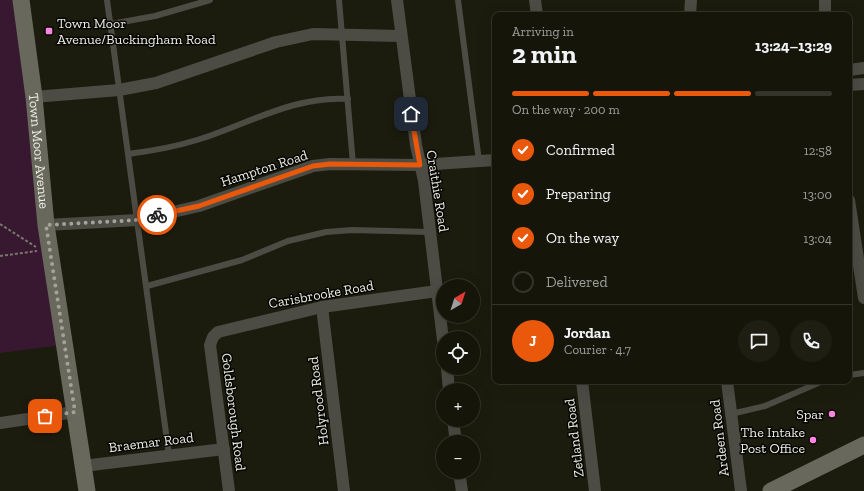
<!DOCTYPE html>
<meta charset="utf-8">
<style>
:root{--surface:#15150a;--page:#1e1e13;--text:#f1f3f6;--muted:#9d9f9c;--line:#34342b;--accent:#ea580c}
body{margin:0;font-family:"Zilla Slab",serif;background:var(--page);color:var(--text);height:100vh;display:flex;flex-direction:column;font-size:15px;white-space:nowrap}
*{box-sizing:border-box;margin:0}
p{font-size:13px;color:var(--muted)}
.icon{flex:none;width:22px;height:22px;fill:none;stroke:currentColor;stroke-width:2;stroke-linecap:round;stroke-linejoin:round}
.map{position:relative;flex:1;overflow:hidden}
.side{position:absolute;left:492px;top:12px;width:360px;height:372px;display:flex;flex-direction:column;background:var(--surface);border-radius:8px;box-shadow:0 4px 16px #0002,0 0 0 1px var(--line)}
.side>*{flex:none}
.needle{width:26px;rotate:39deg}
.buttons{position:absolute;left:436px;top:279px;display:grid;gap:8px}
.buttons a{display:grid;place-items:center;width:44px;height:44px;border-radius:50%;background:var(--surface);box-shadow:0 4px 16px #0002,0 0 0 1px var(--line);font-size:20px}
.pin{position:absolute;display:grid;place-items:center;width:34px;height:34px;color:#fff;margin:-17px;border-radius:8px;box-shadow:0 2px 6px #0006}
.courier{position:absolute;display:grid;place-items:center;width:40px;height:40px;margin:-20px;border:3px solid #ea580c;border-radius:50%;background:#fff;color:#222;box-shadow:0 1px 5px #0007}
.summary em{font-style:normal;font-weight:700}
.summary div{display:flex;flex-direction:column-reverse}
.summary{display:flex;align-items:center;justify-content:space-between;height:68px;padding:0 20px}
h1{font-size:26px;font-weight:700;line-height:30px}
.bar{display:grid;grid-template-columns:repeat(4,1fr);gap:6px 4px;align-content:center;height:48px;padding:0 20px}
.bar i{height:5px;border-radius:3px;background:var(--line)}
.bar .selected{background:var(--accent)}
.bar p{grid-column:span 4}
.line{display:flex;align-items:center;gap:10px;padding:0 20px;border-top:1px solid var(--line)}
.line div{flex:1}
.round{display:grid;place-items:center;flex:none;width:42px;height:42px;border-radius:21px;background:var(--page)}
ol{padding:0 20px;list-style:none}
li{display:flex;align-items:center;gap:12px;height:44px}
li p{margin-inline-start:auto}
li .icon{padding:4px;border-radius:50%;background:var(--accent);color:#fff;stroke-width:4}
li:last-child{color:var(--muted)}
li i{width:22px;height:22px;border:2px solid var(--line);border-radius:50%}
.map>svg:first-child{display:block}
.green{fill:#381830}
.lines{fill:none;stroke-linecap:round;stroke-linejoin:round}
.path{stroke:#77776b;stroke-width:2;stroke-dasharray:3 2;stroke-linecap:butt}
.lane{stroke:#4c4c45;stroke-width:6}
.street{stroke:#4c4c45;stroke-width:12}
.secondary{stroke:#68685d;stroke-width:17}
.done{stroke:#a3a498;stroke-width:4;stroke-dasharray:0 7.2}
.route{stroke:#ea580c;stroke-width:5}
.poi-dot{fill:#fe85e0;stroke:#060603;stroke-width:1.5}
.labels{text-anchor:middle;stroke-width:3;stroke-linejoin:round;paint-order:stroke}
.poi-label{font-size:14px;fill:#ecede3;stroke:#060603;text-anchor:end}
.street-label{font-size:14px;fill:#ecede3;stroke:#060603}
</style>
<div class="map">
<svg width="864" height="491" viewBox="0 0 864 491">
<rect width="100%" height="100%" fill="#1c1c0e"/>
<path class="green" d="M 0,0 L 21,0 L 61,345 L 0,353 Z"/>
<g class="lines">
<g class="path">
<path d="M 0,224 L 36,247"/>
<path d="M 0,256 L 37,251"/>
</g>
<g class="lane">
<path d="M 107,0 L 169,455"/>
<path d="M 339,0 L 353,164"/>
<path d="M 458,0 L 479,161"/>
<path d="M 111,24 L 155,16 L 210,0"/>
<path d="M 128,154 C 152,151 174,147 197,140 C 246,125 295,95 348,99"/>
<path d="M 147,286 L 242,260 L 288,241 L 326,232 L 352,230 L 430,232"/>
<path d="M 849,375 L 864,373"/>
<path d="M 731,414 L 765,406 L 823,381"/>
</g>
<g class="street">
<path d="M 397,0 L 416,145 L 424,181 L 443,340"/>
<path d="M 535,0 L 537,15"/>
<path d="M 690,15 L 691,0"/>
<path d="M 825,15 L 825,0"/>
<path d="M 849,70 L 864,68"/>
<path d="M 849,85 L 864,84"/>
<path d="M 34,97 L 119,90 L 156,83 L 276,42 L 313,34 L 401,36"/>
<path d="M 849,200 L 864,298"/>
<path d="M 46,225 L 138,220 L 199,206 L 313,166 L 330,164 L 420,165 L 495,160"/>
<path d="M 322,307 L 344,491"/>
<path d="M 447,368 L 449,390"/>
<path d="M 582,381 L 595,491"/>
<path d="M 727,381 L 741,491"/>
<path d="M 453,420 L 456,442"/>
<path d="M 0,423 L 75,412"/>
<path d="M 83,466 L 224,449"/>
<path d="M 459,472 L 462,491"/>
<path d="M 229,491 L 210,345 L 213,337 L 218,332 L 322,307 L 437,291"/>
</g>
<g class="secondary">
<path id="s1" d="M 21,0 L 34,97 L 46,225 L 87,491"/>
<path d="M 771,491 L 864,445"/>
</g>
</g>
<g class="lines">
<path class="done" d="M 45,416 L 75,412 L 46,225 L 138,220 L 157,215"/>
<path class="route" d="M 157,215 L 199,206 L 313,166 L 330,164 L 420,165 L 411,114"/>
</g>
<g class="poi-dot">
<rect x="45" y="27" width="8" height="8" rx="2"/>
<circle cx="832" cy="414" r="4"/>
<circle cx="813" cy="440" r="4"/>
</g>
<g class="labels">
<g class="poi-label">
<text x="57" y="28" text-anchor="start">Town Moor<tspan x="57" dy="16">Avenue/Buckingham Road</tspan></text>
<text x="824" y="419">Spar</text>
<text x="805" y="437">The Intake<tspan x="805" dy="16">Post Office</tspan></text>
</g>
<g class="street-label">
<text dy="5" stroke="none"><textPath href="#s1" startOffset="152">Town Moor Avenue</textPath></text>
<text transform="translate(264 168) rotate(-18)" y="5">Hampton Road</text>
<text transform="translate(438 191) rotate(81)" y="5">Craithie Road</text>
<text transform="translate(321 294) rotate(-10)" y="5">Carisbrooke Road</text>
<text transform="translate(318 401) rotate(-97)" y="5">Holyrood Road</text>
<text transform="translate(234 412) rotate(83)" y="5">Goldsborough Road</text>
<text transform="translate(574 438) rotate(-97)" y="5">Zetland Road</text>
<text transform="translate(719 438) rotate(-97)" y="5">Ardeen Road</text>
<text transform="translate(151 442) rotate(-7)" y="5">Braemar Road</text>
</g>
</g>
</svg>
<div class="buttons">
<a><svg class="needle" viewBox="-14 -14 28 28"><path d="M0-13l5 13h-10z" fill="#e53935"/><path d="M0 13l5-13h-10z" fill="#9d9f9c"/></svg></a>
<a><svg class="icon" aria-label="locate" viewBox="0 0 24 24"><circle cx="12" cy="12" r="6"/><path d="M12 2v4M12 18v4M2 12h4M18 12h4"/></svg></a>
<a>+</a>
<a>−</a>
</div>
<div class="pin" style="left:45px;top:416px;background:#ea580c"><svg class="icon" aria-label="bag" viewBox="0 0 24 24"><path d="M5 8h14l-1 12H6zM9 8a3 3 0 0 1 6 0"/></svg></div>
<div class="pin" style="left:411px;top:114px;background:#1f2937"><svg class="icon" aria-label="home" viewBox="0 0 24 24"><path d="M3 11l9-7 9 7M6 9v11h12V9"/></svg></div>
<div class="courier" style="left:157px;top:215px"><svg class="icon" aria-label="bike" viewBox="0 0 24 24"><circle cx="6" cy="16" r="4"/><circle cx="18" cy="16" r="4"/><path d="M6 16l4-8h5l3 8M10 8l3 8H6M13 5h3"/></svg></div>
<section class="side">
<div class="summary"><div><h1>2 min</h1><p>Arriving in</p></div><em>13:24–13:29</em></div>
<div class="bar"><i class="selected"></i><i class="selected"></i><i class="selected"></i><i></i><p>On the way · 200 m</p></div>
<ol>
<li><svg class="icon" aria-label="check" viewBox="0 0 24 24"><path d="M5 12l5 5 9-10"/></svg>Confirmed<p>12:58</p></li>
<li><svg class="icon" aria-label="check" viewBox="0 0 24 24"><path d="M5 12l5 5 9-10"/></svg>Preparing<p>13:00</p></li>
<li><svg class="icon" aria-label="check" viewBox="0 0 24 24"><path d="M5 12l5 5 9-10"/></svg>On the way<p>13:04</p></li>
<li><i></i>Delivered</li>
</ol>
<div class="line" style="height:72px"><b class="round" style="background:var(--accent);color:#fff">J</b><div><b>Jordan</b><p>Courier · 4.7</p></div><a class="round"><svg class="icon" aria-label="chat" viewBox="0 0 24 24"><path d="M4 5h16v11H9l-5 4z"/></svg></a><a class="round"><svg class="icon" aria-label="phone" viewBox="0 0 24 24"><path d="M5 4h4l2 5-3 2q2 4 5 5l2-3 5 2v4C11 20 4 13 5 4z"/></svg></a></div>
</section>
</div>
